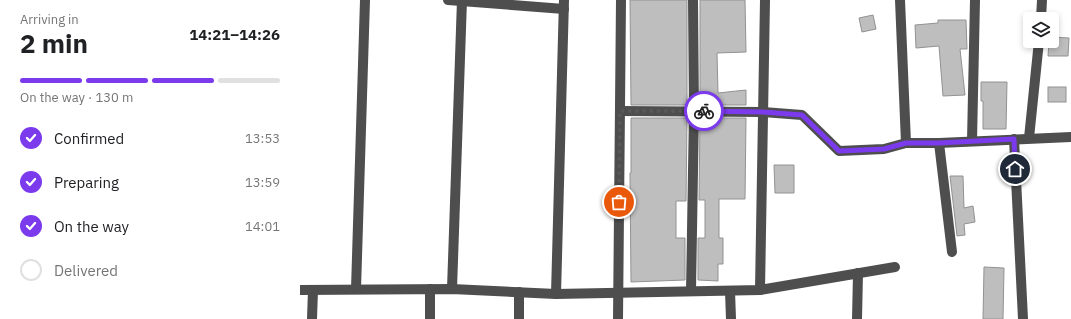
<!DOCTYPE html>
<meta charset="utf-8">
<style>
:root{--surface:#fff;--page:#f6f6f6;--text:#202124;--muted:#757577;--line:#e0e0e0;--accent:#7c3aed}
body{margin:0;font-family:"IBM Plex Sans",sans-serif;background:var(--page);color:var(--text);height:100vh;display:flex;flex-direction:column;font-size:15px;white-space:nowrap}
*{box-sizing:border-box;margin:0}
p{font-size:13px;color:var(--muted)}
.icon{flex:none;width:22px;height:22px;fill:none;stroke:currentColor;stroke-width:2;stroke-linecap:round;stroke-linejoin:round}
.map{position:relative;flex:1;overflow:hidden}
.sheet{display:flex;flex-direction:column;background:var(--surface);width:300px}
.sheet>*{flex:none}
.fabs{position:absolute;left:723px;top:12px;display:grid;gap:8px}
.fabs a{display:grid;place-items:center;width:36px;height:36px;border-radius:4px;background:var(--surface);box-shadow:0 2px 6px #0003;font-size:20px}
.pin{position:absolute;display:grid;place-items:center;width:34px;height:34px;color:#fff;margin:-17px;border:2px solid #fff;border-radius:50%;box-shadow:0 1px 4px #0007}
.courier{position:absolute;display:grid;place-items:center;width:40px;height:40px;margin:-20px;border:3px solid #7c3aed;border-radius:50%;background:#fff;color:#222;box-shadow:0 1px 5px #0007}
.summary em{font-style:normal;font-weight:700}
.summary div{display:flex;flex-direction:column-reverse}
.summary{display:flex;align-items:center;justify-content:space-between;height:68px;padding:0 20px}
h1{font-size:26px;font-weight:700;line-height:30px}
.bar{display:grid;grid-template-columns:repeat(4,1fr);gap:6px 4px;align-content:center;height:48px;padding:0 20px}
.bar i{height:5px;border-radius:3px;background:var(--line)}
.bar .current{background:var(--accent)}
.bar p{grid-column:span 4}
ol{padding:0 20px;list-style:none}
li{display:flex;align-items:center;gap:12px;height:44px}
li p{margin-inline-start:auto}
li .icon{padding:4px;border-radius:50%;background:var(--accent);color:#fff;stroke-width:4}
li:last-child{color:var(--muted)}
li i{width:22px;height:22px;border:2px solid var(--line);border-radius:50%}
main{display:flex;flex:1;min-height:0}
.map>svg:first-child{display:block}
.building{fill:#bebebe;stroke:#929292}
.lines{fill:none;stroke-linecap:round;stroke-linejoin:round}
.minor{stroke:#4e4e4e;stroke-width:10}
.done{stroke:#595959;stroke-width:4;stroke-dasharray:0 7.2}
.route{stroke:#7c3aed;stroke-width:5}
</style>
<main>
<section class="sheet">
<div class="summary"><div><h1>2 min</h1><p>Arriving in</p></div><em>14:21–14:26</em></div>
<div class="bar"><i class="current"></i><i class="current"></i><i class="current"></i><i></i><p>On the way · 130 m</p></div>
<ol>
<li><svg class="icon" aria-label="check" viewBox="0 0 24 24"><path d="M5 12l5 5 9-10"/></svg>Confirmed<p>13:53</p></li>
<li><svg class="icon" aria-label="check" viewBox="0 0 24 24"><path d="M5 12l5 5 9-10"/></svg>Preparing<p>13:59</p></li>
<li><svg class="icon" aria-label="check" viewBox="0 0 24 24"><path d="M5 12l5 5 9-10"/></svg>On the way<p>14:01</p></li>
<li><i></i>Delivered</li>
</ol>
</section>
<div class="map">
<svg width="771" height="319" viewBox="0 0 771 319">
<rect width="100%" height="100%" fill="#fff"/>
<g class="building">
<path d="M 330,0 L 387,0 L 387,105 L 331,105 Z"/>
<path d="M 400,0 L 445,0 L 446,52 L 417,53 L 418,93 L 446,90 L 446,105 L 400,105 Z"/>
<path d="M 573,15 L 576,29 L 562,32 L 559,18 Z"/>
<path d="M 638,20 L 666,20 L 667,49 L 660,49 L 665,95 L 643,96 L 639,46 L 616,48 L 615,25 L 638,23 Z"/>
<path d="M 752,37 L 769,38 L 768,56 L 748,56 L 749,41 L 752,41 Z"/>
<path d="M 681,82 L 707,82 L 706,129 L 683,129 L 683,101 L 681,101 Z"/>
<rect x="748" y="87" width="18" height="15"/>
<path d="M 331,118 L 387,118 L 386,201 L 376,201 L 376,238 L 385,238 L 385,280 L 331,282 L 330,173 L 331,173 Z"/>
<path d="M 400,118 L 446,118 L 445,199 L 419,199 L 419,238 L 423,238 L 423,264 L 418,264 L 418,281 L 398,280 L 398,238 L 405,238 L 405,200 L 399,200 Z"/>
<path d="M 474,165 L 494,165 L 494,193 L 475,193 Z"/>
<path d="M 650,176 L 663,176 L 664,208 L 673,206 L 675,222 L 664,224 L 665,235 L 657,236 Z"/>
<path d="M 684,267 L 704,268 L 703,319 L 683,319 Z"/>
</g>
<g class="lines">
<g class="minor">
<path d="M 148,0 L 264,9"/>
<path d="M 600,0 L 606,143"/>
<path d="M 741,19 L 742,0"/>
<path d="M 320,111 L 463,112 L 502,115 L 539,151 L 584,149 L 606,143 L 639,143 L 771,137"/>
<path d="M 729,138 L 739,41"/>
<path d="M 714,139 L 723,319"/>
<path d="M 672,141 L 675,0"/>
<path d="M 639,143 L 652,252"/>
<path d="M 56,289 L 65,0"/>
<path d="M 152,289 L 162,0"/>
<path d="M 0,290 L 152,289 L 256,294 L 460,290 L 595,267"/>
<path d="M 460,290 L 465,0"/>
<path d="M 391,291 L 394,111 L 393,0"/>
<path d="M 430,291 L 431,319"/>
<path d="M 256,294 L 264,0"/>
<path d="M 12,319 L 13,290"/>
<path d="M 130,319 L 130,289"/>
<path d="M 219,319 L 219,292"/>
<path d="M 318,319 L 321,0"/>
<path d="M 557,319 L 558,273"/>
</g>
</g>
<g class="lines">
<path class="done" d="M 319,202 L 320,111 L 404,111"/>
<path class="route" d="M 404,111 L 463,112 L 502,115 L 539,151 L 584,149 L 606,143 L 639,143 L 714,139 L 715,169"/>
</g>
</svg>
<div class="fabs">
<a><svg class="icon" aria-label="layers" viewBox="0 0 24 24"><path d="M12 4l9 5-9 5-9-5zM3 14l9 5 9-5"/></svg></a>
</div>
<div class="pin" style="left:319px;top:202px;background:#ea580c"><svg class="icon" aria-label="bag" viewBox="0 0 24 24"><path d="M5 8h14l-1 12H6zM9 8a3 3 0 0 1 6 0"/></svg></div>
<div class="pin" style="left:715px;top:169px;background:#1f2937"><svg class="icon" aria-label="home" viewBox="0 0 24 24"><path d="M3 11l9-7 9 7M6 9v11h12V9"/></svg></div>
<div class="courier" style="left:404px;top:111px"><svg class="icon" aria-label="bike" viewBox="0 0 24 24"><circle cx="6" cy="16" r="4"/><circle cx="18" cy="16" r="4"/><path d="M6 16l4-8h5l3 8M10 8l3 8H6M13 5h3"/></svg></div>
</div>
</main>
